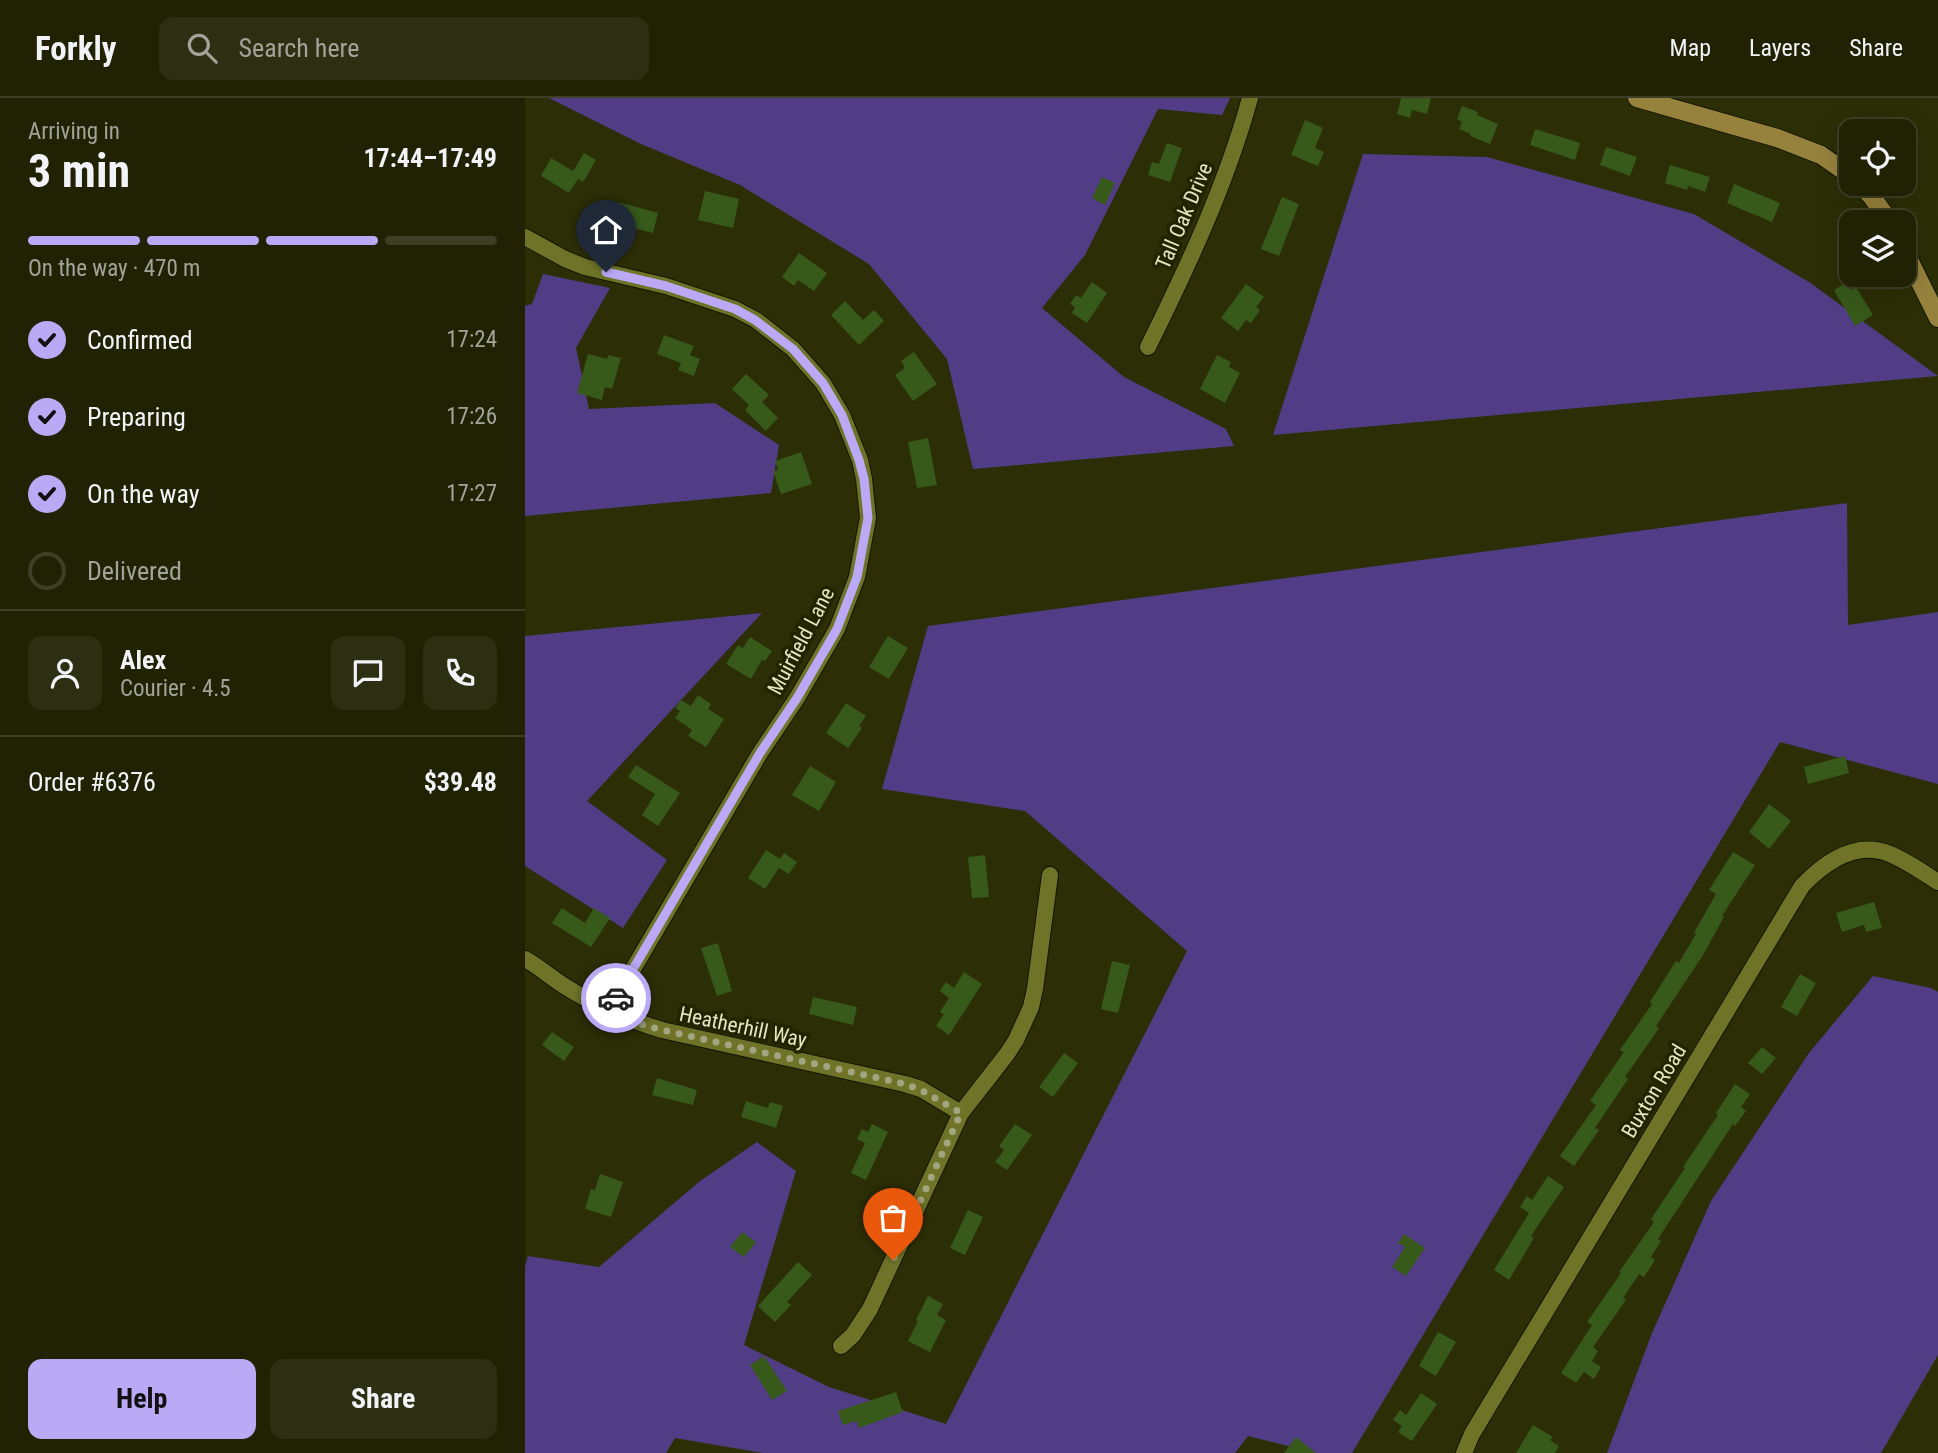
<!DOCTYPE html>
<meta charset="utf-8">
<style>
:root{--surface:#212204;--page:#2d2f13;--text:#f1f3f6;--muted:#a2a49a;--line:#3e3f26;--accent:#baaaf6}
body{margin:0;font-family:"Roboto Condensed",sans-serif;background:var(--page);color:var(--text);height:100vh;display:flex;flex-direction:column;font-size:26px;white-space:nowrap}
*{box-sizing:border-box;margin:0}
p{font-size:23px;color:var(--muted)}
.icon{flex:none;width:38px;height:38px;fill:none;stroke:currentColor;stroke-width:2;stroke-linecap:round;stroke-linejoin:round}
.map{position:relative;flex:1;overflow:hidden}
.drawer{display:flex;flex-direction:column;background:var(--surface);width:525px}
.drawer>*{flex:none}
.tools{position:absolute;left:1314px;top:21px;display:grid;gap:14px}
.tools a{display:grid;place-items:center;width:77px;height:77px;border-radius:14px;background:var(--surface);box-shadow:0 7px 28px #0002,0 0 0 2px var(--line);font-size:35px}
.pin{position:absolute;display:grid;place-items:center;width:60px;height:60px;color:#fff;margin:-72px -30px;border-radius:50% 50% 50% 0;rotate:-45deg;box-shadow:0 0 7px #0007}
.pin .icon{rotate:45deg}
.courier{position:absolute;display:grid;place-items:center;width:70px;height:70px;margin:-35px;border:5px solid #baaaf6;border-radius:50%;background:#fff;color:#222;box-shadow:0 2px 9px #0007}
.head em{font-style:normal;font-weight:700}
.head div{display:flex;flex-direction:column-reverse}
.head{display:flex;align-items:center;justify-content:space-between;height:119px;padding:0 28px}
h1{font-size:46px;font-weight:700;line-height:52px}
.bar{display:grid;grid-template-columns:repeat(4,1fr);gap:10px 7px;align-content:center;height:84px;padding:0 28px}
.bar i{height:9px;border-radius:5px;background:var(--line)}
.bar .current{background:var(--accent)}
.bar p{grid-column:span 4}
.line{display:flex;align-items:center;gap:18px;padding:0 28px;border-top:2px solid var(--line)}
.line div{flex:1}
.round{display:grid;place-items:center;flex:none;width:74px;height:74px;border-radius:14px;background:var(--page)}
ol{padding:0 28px;list-style:none}
li{display:flex;align-items:center;gap:21px;height:77px}
li p{margin-inline-start:auto}
li .icon{padding:7px;border-radius:50%;background:var(--accent);color:#111;stroke-width:4}
li:last-child{color:var(--muted)}
li i{width:38px;height:38px;border:4px solid var(--line);border-radius:50%}
.cta{display:flex;gap:14px;margin-top:auto;padding:14px 28px}
.cta a{flex:1;height:80px;border-radius:14px;background:var(--accent);color:#111;font-size:28px;font-weight:700;line-height:80px;text-align:center}
.cta a+a{background:var(--page);color:var(--text)}
header{display:flex;align-items:center;gap:42px;box-sizing:border-box;height:98px;padding:0 35px;background:var(--surface);border-bottom:2px solid var(--line)}
header strong{font-size:33px}
nav{display:flex;gap:38px;margin-inline-start:auto;font-size:24px}
.search{width:490px;height:63px;background:var(--page);display:flex;align-items:center;gap:18px;box-sizing:border-box;padding:0 24px;border-radius:14px;color:var(--muted);font-size:26px}
main{display:flex;flex:1;min-height:0}
.map>svg:first-child{display:block}
.green{fill:#513d85}
.building{fill:#37591a}
.lines{fill:none;stroke-linecap:round;stroke-linejoin:round}
.street-casing{stroke:#141601;stroke-width:18}
.secondary-casing{stroke:#141601;stroke-width:20}
.street{stroke:#6e7328;stroke-width:16}
.secondary{stroke:#97823d;stroke-width:18}
.done{stroke:#a2a680;stroke-width:7;stroke-dasharray:0 12.6}
.route{stroke:#baaaf6;stroke-width:9}
.labels{text-anchor:middle;stroke-width:7;stroke-linejoin:round;paint-order:stroke}
.street-label{font-size:21px;fill:#e2e7c1;stroke:#222400}
</style>
<header>
<strong>Forkly</strong>
<div class="search"><svg class="icon" aria-label="search" viewBox="0 0 24 24"><circle cx="10" cy="10" r="6"/><path d="M15 15l6 6"/></svg>Search here</div>
<nav><a>Map</a><a>Layers</a><a>Share</a></nav>
</header>
<main>
<section class="drawer">
<div class="head"><div><h1>3 min</h1><p>Arriving in</p></div><em>17:44–17:49</em></div>
<div class="bar"><i class="current"></i><i class="current"></i><i class="current"></i><i></i><p>On the way · 470 m</p></div>
<ol>
<li><svg class="icon" aria-label="check" viewBox="0 0 24 24"><path d="M5 12l5 5 9-10"/></svg>Confirmed<p>17:24</p></li>
<li><svg class="icon" aria-label="check" viewBox="0 0 24 24"><path d="M5 12l5 5 9-10"/></svg>Preparing<p>17:26</p></li>
<li><svg class="icon" aria-label="check" viewBox="0 0 24 24"><path d="M5 12l5 5 9-10"/></svg>On the way<p>17:27</p></li>
<li><i></i>Delivered</li>
</ol>
<div class="line" style="height:126px"><a class="round"><svg class="icon" aria-label="person" viewBox="0 0 24 24"><circle cx="12" cy="8" r="4"/><path d="M4 21q1-7 8-7t8 7"/></svg></a><div><b>Alex</b><p>Courier · 4.5</p></div><a class="round"><svg class="icon" aria-label="chat" viewBox="0 0 24 24"><path d="M4 5h16v11H9l-5 4z"/></svg></a><a class="round"><svg class="icon" aria-label="phone" viewBox="0 0 24 24"><path d="M5 4h4l2 5-3 2q2 4 5 5l2-3 5 2v4C11 20 4 13 5 4z"/></svg></a></div>
<div class="line" style="height:91px"><div>Order #6376</div><b>$39.48</b></div>
<div class="cta"><a>Help</a><a>Share</a></div>
</section>
<div class="map">
<svg width="1413" height="1355" viewBox="0 0 1413 1355">
<rect width="100%" height="100%" fill="#2c2e06"/>
<g class="green">
<path d="M 24,0 L 705,0 L 697,17 L 633,11 L 560,157 L 517,210 L 599,279 L 701,331 L 709,348 L 448,371 L 422,261 L 344,166 L 215,87 L 116,46 Z"/>
<path d="M 838,56 L 962,59 L 1169,116 L 1284,184 L 1413,278 L 748,337 Z"/>
<path d="M 18,176 L 85,190 L 51,250 L 64,311 L 190,305 L 254,347 L 246,395 L 0,418 L 0,208 L 7,206 Z"/>
<path d="M 1322,405 L 1323,527 L 1413,514 L 1413,686 L 1255,644 L 827,1355 L 791,1355 L 723,1338 L 710,1355 L 238,1355 L 150,1340 L 141,1355 L 0,1355 L 0,1168 L 3,1158 L 74,1169 L 175,1083 L 232,1044 L 271,1073 L 219,1247 L 304,1289 L 421,1326 L 662,853 L 500,713 L 357,691 L 403,528 Z"/>
<path d="M 237,515 L 62,703 L 142,762 L 98,830 L 0,768 L 0,538 Z"/>
<path d="M 1348,878 L 1406,890 L 1413,894 L 1413,1257 L 1356,1355 L 1082,1355 L 1127,1235 L 1186,1103 L 1284,955 Z"/>
</g>
<g class="building">
<path d="M 876,0 L 906,0 L 902,16 L 887,12 L 885,20 L 872,16 Z"/>
<path d="M 937,8 L 953,14 L 952,17 L 973,26 L 965,46 L 945,38 L 946,36 L 934,31 L 937,24 L 932,21 Z"/>
<path d="M 780,22 L 798,30 L 790,50 L 799,54 L 793,68 L 766,57 Z"/>
<path d="M 1010,31 L 1055,45 L 1050,62 L 1005,47 Z"/>
<path d="M 642,45 L 657,50 L 645,84 L 623,77 L 627,64 L 634,66 Z"/>
<path d="M 1081,49 L 1112,59 L 1105,78 L 1075,67 Z"/>
<path d="M 59,55 L 71,62 L 58,84 L 53,81 L 44,95 L 16,78 L 26,60 L 48,73 Z"/>
<path d="M 1145,67 L 1185,79 L 1180,94 L 1163,88 L 1162,92 L 1140,85 Z"/>
<path d="M 577,79 L 590,85 L 580,107 L 567,100 Z"/>
<path d="M 1209,86 L 1255,105 L 1247,124 L 1202,105 Z"/>
<path d="M 180,93 L 214,101 L 208,130 L 173,122 Z"/>
<path d="M 757,99 L 774,106 L 754,158 L 736,151 Z"/>
<path d="M 93,104 L 133,115 L 128,135 L 88,125 Z"/>
<path d="M 274,155 L 302,175 L 289,193 L 273,182 L 269,188 L 257,179 Z"/>
<path d="M 567,184 L 582,195 L 562,225 L 547,215 L 550,209 L 545,206 L 551,197 L 556,200 Z"/>
<path d="M 1322,184 L 1327,192 L 1331,189 L 1348,217 L 1330,228 L 1309,192 Z"/>
<path d="M 721,186 L 739,199 L 731,209 L 735,212 L 726,225 L 721,222 L 713,233 L 696,220 Z"/>
<path d="M 320,203 L 338,222 L 349,212 L 359,223 L 334,247 L 306,217 Z"/>
<path d="M 139,237 L 169,248 L 165,257 L 175,261 L 169,278 L 153,272 L 156,265 L 132,256 Z"/>
<path d="M 389,254 L 412,286 L 388,303 L 370,277 L 380,270 L 376,263 Z"/>
<path d="M 63,256 L 82,261 L 83,257 L 96,260 L 87,291 L 80,289 L 77,302 L 52,295 Z"/>
<path d="M 692,257 L 706,264 L 704,269 L 715,275 L 700,305 L 675,291 Z"/>
<path d="M 221,276 L 244,297 L 237,304 L 253,320 L 241,333 L 220,312 L 224,307 L 207,291 Z"/>
<path d="M 403,340 L 412,387 L 392,390 L 383,344 Z"/>
<path d="M 276,354 L 287,386 L 256,396 L 248,373 L 253,372 L 250,363 Z"/>
<path d="M 363,538 L 383,550 L 364,581 L 344,569 Z"/>
<path d="M 225,539 L 247,553 L 240,563 L 237,562 L 226,581 L 201,566 L 213,547 L 218,550 Z"/>
<path d="M 173,597 L 186,606 L 183,611 L 199,621 L 181,649 L 163,638 L 167,632 L 150,620 L 155,613 L 150,610 L 156,602 L 166,608 Z"/>
<path d="M 321,605 L 341,618 L 334,628 L 337,630 L 323,650 L 301,635 Z"/>
<path d="M 1320,658 L 1324,675 L 1283,686 L 1279,669 Z"/>
<path d="M 111,667 L 155,695 L 133,728 L 117,717 L 130,696 L 103,679 Z"/>
<path d="M 285,668 L 311,684 L 294,713 L 267,697 Z"/>
<path d="M 1244,706 L 1266,723 L 1244,751 L 1224,734 Z"/>
<path d="M 241,752 L 255,761 L 259,755 L 272,764 L 264,776 L 254,770 L 240,791 L 223,780 Z"/>
<path d="M 1208,754 L 1230,767 L 1197,818 L 1199,819 L 1178,857 L 1131,928 L 1134,930 L 1100,979 L 1103,981 L 1070,1030 L 1074,1032 L 1049,1068 L 1035,1058 L 1071,1007 L 1065,1003 L 1099,954 L 1095,952 L 1127,906 L 1125,904 L 1151,863 L 1154,865 L 1171,836 L 1169,835 L 1191,796 L 1184,792 Z"/>
<path d="M 460,757 L 464,799 L 447,800 L 443,759 Z"/>
<path d="M 1349,804 L 1357,830 L 1341,834 L 1339,827 L 1317,834 L 1311,815 Z"/>
<path d="M 37,810 L 60,825 L 69,810 L 85,820 L 66,849 L 27,825 Z"/>
<path d="M 193,845 L 207,893 L 192,898 L 176,850 Z"/>
<path d="M 587,863 L 605,867 L 593,915 L 576,911 Z"/>
<path d="M 439,874 L 457,886 L 424,937 L 411,928 L 419,916 L 415,914 L 424,900 L 415,893 L 421,884 L 429,890 Z"/>
<path d="M 1275,876 L 1291,885 L 1272,918 L 1256,909 Z"/>
<path d="M 288,899 L 332,909 L 328,927 L 284,916 Z"/>
<path d="M 27,934 L 49,949 L 39,963 L 17,947 Z"/>
<path d="M 1237,949 L 1251,960 L 1237,976 L 1223,965 Z"/>
<path d="M 539,955 L 553,965 L 528,999 L 514,989 Z"/>
<path d="M 132,980 L 172,992 L 168,1007 L 127,997 Z"/>
<path d="M 1210,986 L 1225,996 L 1216,1009 L 1221,1013 L 1210,1028 L 1208,1026 L 1133,1141 L 1136,1143 L 1126,1159 L 1130,1162 L 1119,1179 L 1114,1176 L 1098,1200 L 1101,1202 L 1068,1249 L 1073,1253 L 1067,1263 L 1076,1269 L 1069,1281 L 1059,1274 L 1051,1285 L 1036,1275 L 1067,1227 L 1062,1224 L 1096,1175 L 1094,1174 L 1129,1124 L 1126,1121 L 1160,1070 L 1158,1069 L 1193,1017 L 1191,1015 Z"/>
<path d="M 221,1003 L 243,1010 L 245,1004 L 258,1008 L 251,1030 L 216,1019 Z"/>
<path d="M 347,1026 L 363,1034 L 341,1082 L 326,1075 L 340,1045 L 332,1041 L 337,1031 L 343,1034 Z"/>
<path d="M 490,1026 L 507,1037 L 482,1072 L 470,1064 L 479,1052 L 474,1048 Z"/>
<path d="M 75,1076 L 98,1084 L 86,1119 L 60,1111 L 66,1091 L 70,1092 Z"/>
<path d="M 1023,1078 L 1039,1089 L 1006,1138 L 1009,1140 L 984,1182 L 969,1172 L 1004,1115 L 995,1109 L 1002,1098 L 1007,1102 Z"/>
<path d="M 443,1112 L 458,1119 L 440,1157 L 425,1150 Z"/>
<path d="M 217,1134 L 231,1144 L 219,1159 L 205,1149 Z"/>
<path d="M 879,1136 L 900,1150 L 881,1178 L 867,1169 L 880,1149 L 873,1145 Z"/>
<path d="M 273,1164 L 287,1177 L 262,1204 L 266,1207 L 250,1224 L 233,1208 Z"/>
<path d="M 403,1198 L 418,1206 L 412,1217 L 421,1222 L 405,1254 L 383,1243 L 393,1223 L 391,1222 Z"/>
<path d="M 913,1234 L 931,1244 L 911,1278 L 894,1268 Z"/>
<path d="M 239,1258 L 262,1293 L 247,1302 L 225,1267 Z"/>
<path d="M 371,1294 L 378,1314 L 334,1330 L 331,1323 L 318,1327 L 313,1313 Z"/>
<path d="M 896,1295 L 912,1306 L 887,1343 L 873,1334 L 877,1328 L 868,1322 L 875,1312 L 881,1317 Z"/>
<path d="M 1008,1327 L 1028,1339 L 1025,1342 L 1034,1348 L 1030,1355 L 991,1355 Z"/>
<path d="M 771,1339 L 791,1355 L 759,1355 Z"/>
</g>
<g class="lines">
<g class="street-casing">
<g id="street">
<path d="M 0,139 L 40,161 L 60,169 L 141,188 L 210,211 L 231,222 L 268,251 L 298,285 L 317,317 L 335,362 L 339,381 L 343,420 L 332,479 L 312,531 L 272,600 L 235,655 L 84,912"/>
<path d="M 623,249 C 663,168 701,87 725,0"/>
<path d="M 0,861 C 14,869 27,880 41,889 C 71,908 104,922 137,932 L 380,986 L 396,991 L 436,1015"/>
<path d="M 316,1248 L 328,1237 L 345,1211 L 436,1015 L 482,956 L 491,942 L 506,909 L 510,891 L 525,777"/>
<path d="M 939,1355 L 947,1336 L 1277,788 C 1299,765 1331,742 1365,756 C 1382,763 1397,774 1413,784"/>
</g>
</g>
<g class="secondary-casing">
<g id="secondary">
<path d="M 1112,0 L 1252,40 L 1296,57 L 1326,78"/>
<path d="M 1335,86 L 1347,99 L 1365,124"/>
<path d="M 1379,152 L 1413,220"/>
</g>
</g>
<use href="#street" class="street"/>
<use href="#secondary" class="secondary"/>
</g>
<g class="lines">
<path class="done" d="M 91,900 L 84,912 L 116,926 L 137,932 L 380,986 L 396,992 L 436,1015 L 368,1162"/>
<path class="route" d="M 81,174 L 141,188 L 210,211 L 230,222 L 268,251 L 298,285 L 317,317 L 334,362 L 339,381 L 343,420 L 332,479 L 312,531 L 272,600 L 235,655 L 91,900"/>
</g>
<g class="labels">
<g class="street-label">
<text transform="translate(659 118) rotate(-67)" y="7">Tall Oak Drive</text>
<text transform="translate(276 543) rotate(-62)" y="7">Muirfield Lane</text>
<text transform="translate(218 929) rotate(12)" y="7">Heatherhill Way</text>
<text transform="translate(1129 993) rotate(-59)" y="7">Buxton Road</text>
</g>
</g>
</svg>
<div class="tools">
<a><svg class="icon" aria-label="locate" viewBox="0 0 24 24"><circle cx="12" cy="12" r="6"/><path d="M12 2v4M12 18v4M2 12h4M18 12h4"/></svg></a>
<a><svg class="icon" aria-label="layers" viewBox="0 0 24 24"><path d="M12 4l9 5-9 5-9-5zM3 14l9 5 9-5"/></svg></a>
</div>
<div class="pin" style="left:368px;top:1162px;background:#ea580c"><svg class="icon" aria-label="bag" viewBox="0 0 24 24"><path d="M5 8h14l-1 12H6zM9 8a3 3 0 0 1 6 0"/></svg></div>
<div class="pin" style="left:81px;top:174px;background:#1f2937"><svg class="icon" aria-label="home" viewBox="0 0 24 24"><path d="M3 11l9-7 9 7M6 9v11h12V9"/></svg></div>
<div class="courier" style="left:91px;top:900px"><svg class="icon" aria-label="car" viewBox="0 0 24 24"><path d="M5 17H2v-5l4-1 3-4h7l3 4 3 1v5h-3M9 17h6M6 11h13"/><circle cx="7" cy="17" r="2"/><circle cx="17" cy="17" r="2"/></svg></div>
</div>
</main>
